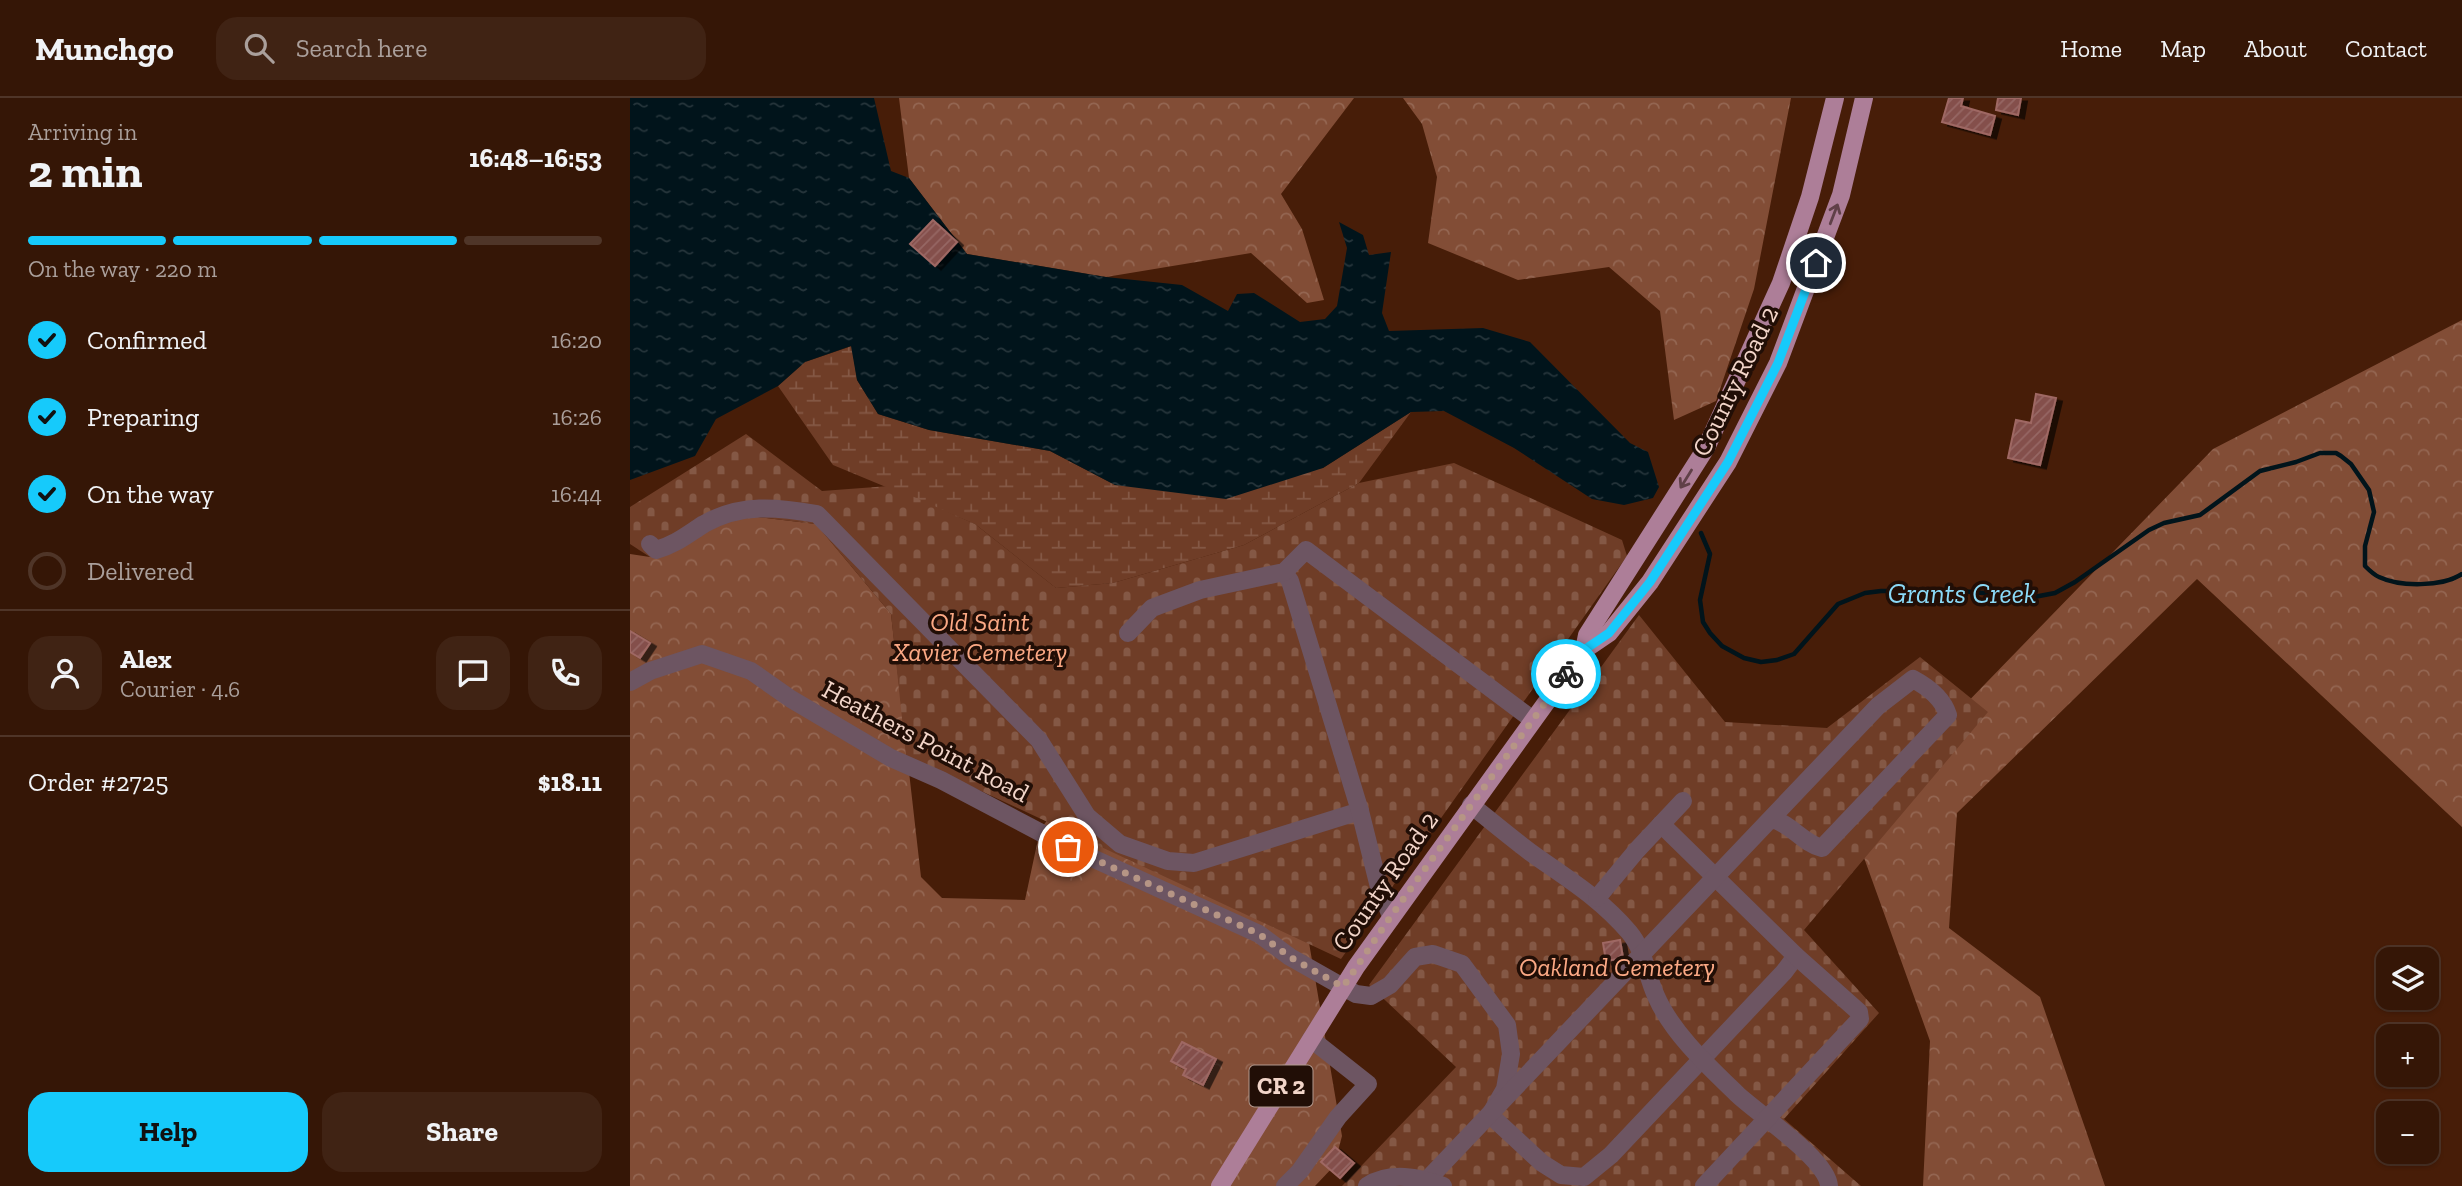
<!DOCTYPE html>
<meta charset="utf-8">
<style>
:root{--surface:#351606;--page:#402314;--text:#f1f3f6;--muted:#aa9f9b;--line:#4f3528;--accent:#16cafb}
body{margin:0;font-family:"Zilla Slab",serif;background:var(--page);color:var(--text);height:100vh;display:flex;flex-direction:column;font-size:26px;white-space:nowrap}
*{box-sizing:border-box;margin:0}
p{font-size:23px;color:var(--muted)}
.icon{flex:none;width:38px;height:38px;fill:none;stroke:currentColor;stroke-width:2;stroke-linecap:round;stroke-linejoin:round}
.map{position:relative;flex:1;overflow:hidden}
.sheet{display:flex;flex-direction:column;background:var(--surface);width:630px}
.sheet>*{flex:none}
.buttons{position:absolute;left:1746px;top:849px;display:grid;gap:14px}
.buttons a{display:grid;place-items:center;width:63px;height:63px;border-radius:14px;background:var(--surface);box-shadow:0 2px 5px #0004,0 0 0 2px var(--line);font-size:35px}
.pin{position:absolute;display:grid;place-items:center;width:60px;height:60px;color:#fff;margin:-30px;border:4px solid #fff;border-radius:50%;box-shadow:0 2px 7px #0007}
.courier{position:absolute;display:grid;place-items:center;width:70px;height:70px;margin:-35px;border:5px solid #16cafb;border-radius:50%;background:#fff;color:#222;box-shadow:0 2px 9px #0007}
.headline em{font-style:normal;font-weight:800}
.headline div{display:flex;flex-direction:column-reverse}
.headline{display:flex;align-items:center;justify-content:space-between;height:119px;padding:0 28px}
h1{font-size:46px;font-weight:800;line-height:52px}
.bar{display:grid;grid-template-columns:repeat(4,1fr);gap:10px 7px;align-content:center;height:84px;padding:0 28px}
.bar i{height:9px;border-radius:5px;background:var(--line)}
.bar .current{background:var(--accent)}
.bar p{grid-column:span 4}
.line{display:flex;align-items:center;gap:18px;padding:0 28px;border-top:2px solid var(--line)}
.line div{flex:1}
.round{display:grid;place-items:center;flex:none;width:74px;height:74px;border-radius:21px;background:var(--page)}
ol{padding:0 28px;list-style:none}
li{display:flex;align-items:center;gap:21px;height:77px}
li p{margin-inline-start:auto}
li .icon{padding:7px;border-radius:50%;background:var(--accent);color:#111;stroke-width:4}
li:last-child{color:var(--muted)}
li i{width:38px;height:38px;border:4px solid var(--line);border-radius:50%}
.action{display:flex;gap:14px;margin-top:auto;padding:14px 28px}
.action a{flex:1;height:80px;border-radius:21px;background:var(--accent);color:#111;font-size:28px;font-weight:800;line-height:80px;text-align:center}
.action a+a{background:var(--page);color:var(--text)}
header{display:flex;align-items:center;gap:42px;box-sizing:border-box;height:98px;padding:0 35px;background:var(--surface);border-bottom:2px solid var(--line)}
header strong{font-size:33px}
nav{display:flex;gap:38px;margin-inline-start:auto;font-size:24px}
.search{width:490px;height:63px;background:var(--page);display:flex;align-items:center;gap:18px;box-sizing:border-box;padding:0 24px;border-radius:21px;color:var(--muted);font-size:26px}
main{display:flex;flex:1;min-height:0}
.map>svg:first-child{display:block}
.forest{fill:url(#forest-crowns)}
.wetland{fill:url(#wetland-marsh)}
.cemetery{fill:url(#cemetery-stones)}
.water{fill:url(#water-ripples)}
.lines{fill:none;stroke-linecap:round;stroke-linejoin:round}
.stream{stroke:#01141b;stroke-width:4.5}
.building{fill:url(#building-hatch);stroke:#9f6864;stroke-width:2;filter:url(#shadow)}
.minor{stroke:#6d5562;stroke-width:18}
.major{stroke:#ad7e98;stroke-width:18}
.oneway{stroke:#604048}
.done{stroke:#b69585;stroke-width:7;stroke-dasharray:0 12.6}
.route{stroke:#16cafb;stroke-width:9}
.labels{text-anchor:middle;stroke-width:7;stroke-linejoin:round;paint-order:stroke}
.shield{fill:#210e06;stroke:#b3998e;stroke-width:2}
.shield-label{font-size:24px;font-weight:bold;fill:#f2d5c9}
.street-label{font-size:26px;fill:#f2d5c9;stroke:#210e06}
.park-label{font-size:26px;font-style:italic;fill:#fca985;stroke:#210e06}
.water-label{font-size:28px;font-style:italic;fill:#8bdaf8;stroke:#210e06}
</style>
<header>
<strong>Munchgo</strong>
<div class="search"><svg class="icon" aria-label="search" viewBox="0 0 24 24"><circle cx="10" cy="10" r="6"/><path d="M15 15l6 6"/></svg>Search here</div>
<nav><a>Home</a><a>Map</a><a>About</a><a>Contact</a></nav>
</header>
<main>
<section class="sheet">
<div class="headline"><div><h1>2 min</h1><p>Arriving in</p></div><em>16:48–16:53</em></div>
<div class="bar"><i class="current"></i><i class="current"></i><i class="current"></i><i></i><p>On the way · 220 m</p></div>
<ol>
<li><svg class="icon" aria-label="check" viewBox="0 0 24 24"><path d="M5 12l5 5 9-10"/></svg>Confirmed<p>16:20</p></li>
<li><svg class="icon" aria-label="check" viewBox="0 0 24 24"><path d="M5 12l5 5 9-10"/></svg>Preparing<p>16:26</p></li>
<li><svg class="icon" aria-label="check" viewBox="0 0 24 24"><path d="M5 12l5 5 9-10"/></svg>On the way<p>16:44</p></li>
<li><i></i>Delivered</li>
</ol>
<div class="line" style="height:126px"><a class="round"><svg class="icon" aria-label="person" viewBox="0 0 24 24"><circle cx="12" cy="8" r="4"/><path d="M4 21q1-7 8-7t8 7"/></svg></a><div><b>Alex</b><p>Courier · 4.6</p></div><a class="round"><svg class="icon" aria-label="chat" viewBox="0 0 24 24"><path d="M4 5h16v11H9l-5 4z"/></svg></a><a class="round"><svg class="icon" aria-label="phone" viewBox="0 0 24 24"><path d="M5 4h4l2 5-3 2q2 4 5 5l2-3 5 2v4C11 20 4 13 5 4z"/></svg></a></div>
<div class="line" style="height:91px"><div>Order #2725</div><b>$18.11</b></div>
<div class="action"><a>Help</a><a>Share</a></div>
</section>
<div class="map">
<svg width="1832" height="1088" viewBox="0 0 1832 1088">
<defs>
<pattern id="forest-crowns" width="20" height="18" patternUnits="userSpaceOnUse" patternTransform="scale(1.75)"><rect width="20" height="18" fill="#824d36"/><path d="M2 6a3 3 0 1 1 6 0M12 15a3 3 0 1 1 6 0" fill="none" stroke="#946652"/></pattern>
<pattern id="wetland-marsh" width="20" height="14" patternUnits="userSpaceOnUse" patternTransform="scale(1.75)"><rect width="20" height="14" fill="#6f3d27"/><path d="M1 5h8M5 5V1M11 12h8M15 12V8" fill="none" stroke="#845845"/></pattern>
<pattern id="cemetery-stones" width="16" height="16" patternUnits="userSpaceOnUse" patternTransform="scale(1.75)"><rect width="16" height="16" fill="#6f3d27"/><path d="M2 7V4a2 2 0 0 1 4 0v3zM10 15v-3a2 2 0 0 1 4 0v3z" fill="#845845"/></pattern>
<pattern id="water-ripples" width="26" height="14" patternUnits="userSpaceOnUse" patternTransform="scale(1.75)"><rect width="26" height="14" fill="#01141b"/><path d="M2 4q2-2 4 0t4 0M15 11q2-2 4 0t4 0" fill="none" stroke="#26353b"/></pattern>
<pattern id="building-hatch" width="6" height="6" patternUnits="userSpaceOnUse" patternTransform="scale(1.75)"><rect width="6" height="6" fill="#844f4b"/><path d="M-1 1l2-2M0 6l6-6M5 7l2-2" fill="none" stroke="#966764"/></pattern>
<filter id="shadow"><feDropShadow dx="6" dy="3.5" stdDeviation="0" flood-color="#0009"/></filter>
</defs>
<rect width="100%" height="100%" fill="#471d08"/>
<g class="forest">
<path d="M 269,0 L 724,0 L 651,96 L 672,131 L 694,202 L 677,205 L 621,155 L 476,179 L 337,156 L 279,80 Z"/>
<path d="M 773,0 L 1161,0 L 1124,191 L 1086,303 L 1044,322 L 1030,213 L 979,169 L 888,182 L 798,145 L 807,79 L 792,26 Z"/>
<path d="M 1832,222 L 1832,729 L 1567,481 L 1327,715 L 1319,830 L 1410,899 L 1475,1088 L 1293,1088 L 1300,943 L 1228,743 L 1229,716 L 1583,351 Z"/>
<path d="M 111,417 L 186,426 L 261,516 L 291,779 L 312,800 L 395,802 L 410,732 L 427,709 L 655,704 L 712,1038 L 704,1068 L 685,1088 L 0,1088 L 0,456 L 20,459 Z"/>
</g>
<path class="wetland" d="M 222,248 L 227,282 L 248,316 L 299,332 L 420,353 L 485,387 L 693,370 L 781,314 L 729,385 L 614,447 L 483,485 L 426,490 L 345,426 L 203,367 L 148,288 L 175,264 Z"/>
<g class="cemetery">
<path d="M 116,336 L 192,393 L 259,388 L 345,426 L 426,490 L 483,485 L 614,447 L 729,385 L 824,365 L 992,442 L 997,458 L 711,861 L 276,658 L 261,516 L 186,426 L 111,417 L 20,459 L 0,446 L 0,409 Z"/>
<path d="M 1009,517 L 1095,624 L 1197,630 L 1290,559 L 1358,614 L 1174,832 L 1249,915 L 1154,1021 L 1231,1088 L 712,1088 L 826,969 L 739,887 Z"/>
</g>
<path class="water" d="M 0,0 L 244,0 L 261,73 L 279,80 L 337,156 L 476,179 L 552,187 L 598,213 L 607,196 L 624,195 L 670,224 L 695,221 L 707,208 L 717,150 L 709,124 L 733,137 L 739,157 L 761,154 L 752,215 L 759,233 L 853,230 L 900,244 L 1000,345 L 1018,354 L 1029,389 L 1023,400 L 994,407 L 962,401 L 884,350 L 814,313 L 781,314 L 693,370 L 596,401 L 485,387 L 420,353 L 299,332 L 248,316 L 227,282 L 221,248 L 175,264 L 148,288 L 86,321 L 65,358 L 0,382 Z"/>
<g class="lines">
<path class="stream" d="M 1071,435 L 1080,456 L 1070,502 L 1073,524 L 1080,535 L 1092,548 L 1114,560 L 1131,564 L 1147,562 L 1164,556 L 1208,506 L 1235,495 L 1251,493 L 1329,493 L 1404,499 L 1425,495 L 1445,484 L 1519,432 L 1534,425 L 1570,417 L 1630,373 L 1666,364 L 1690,355 L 1706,355 L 1711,358 L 1721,366 L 1739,392 L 1744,414 L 1735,448 L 1735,468 C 1739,472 1744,477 1749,479 C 1770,489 1812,489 1832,476"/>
</g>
<g class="building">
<path d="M 1319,0 L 1333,0 L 1331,8 L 1365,18 L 1360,37 L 1312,24 Z"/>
<path d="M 1368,0 L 1391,0 L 1388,17 L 1366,12 Z"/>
<path d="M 303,122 L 327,144 L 305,168 L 280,146 Z"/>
<path d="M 1406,296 L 1426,300 L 1410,367 L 1378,360 L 1386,322 L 1401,325 Z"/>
<path d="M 0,533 L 20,545 L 10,560 L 0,554 Z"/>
<path d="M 990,842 L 993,860 L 976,863 L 973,845 Z"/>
<path d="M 552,944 L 586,961 L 573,987 L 553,977 L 556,971 L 541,963 Z"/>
<path d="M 705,1049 L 724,1065 L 710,1080 L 691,1064 Z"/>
</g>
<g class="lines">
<g class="minor">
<path d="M 20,446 L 26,452 C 45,447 58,436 74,426 C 111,405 147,409 187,416 L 409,642 L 457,718 L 490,746 L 538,763 L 564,765 L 730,713"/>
<path d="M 654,474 L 660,483 L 730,713 L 749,789 L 761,818"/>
<path d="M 498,535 L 522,510 L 570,492 L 654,474 L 676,452 L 903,622"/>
<path d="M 0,584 L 20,573 L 72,556 L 121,573 L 161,601 L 261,660 L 311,682 L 438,749 L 629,836 L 660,859 L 713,889 L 726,896 L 741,898 L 760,887 L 785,859 L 803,856 L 832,866 L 877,927 L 881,956 L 875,991 L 860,1017 L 912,1065 L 931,1077 L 954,1079 L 981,1057 L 1154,874 L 1166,858"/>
<path d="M 841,707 C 861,723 880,739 900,754 C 936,780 969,799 999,834 C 1015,853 1016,876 1026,898 C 1042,935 1078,968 1107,996 C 1128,1016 1197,1061 1199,1088"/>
<path d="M 1031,726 L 1166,858 L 1229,914 L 1230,921 L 1074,1088"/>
<path d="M 967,800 L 1007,752 L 1053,703"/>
<path d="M 797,1082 L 1248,608 L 1283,581 C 1298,589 1313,601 1318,617 L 1192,750 C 1172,745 1161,725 1141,721"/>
<path d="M 655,1088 L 670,1073 L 708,1019 L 738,986 L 681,941"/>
<path d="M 737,1088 C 759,1073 790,1079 813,1088"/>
</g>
<g class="major">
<path d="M 954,552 L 957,537 L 1076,350 L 1151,185 L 1180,99 L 1205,0"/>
<path d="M 590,1088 L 726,869 L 954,552 L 979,535 L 1020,484 L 1098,364 L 1148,265 L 1211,97 L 1234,0"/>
</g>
</g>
<defs><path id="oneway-shaft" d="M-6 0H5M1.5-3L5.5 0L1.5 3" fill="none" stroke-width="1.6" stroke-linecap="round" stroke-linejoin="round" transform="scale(1.75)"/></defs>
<g class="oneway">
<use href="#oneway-shaft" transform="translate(1204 116) rotate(-69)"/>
<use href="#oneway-shaft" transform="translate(1056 381) rotate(122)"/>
</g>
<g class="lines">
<path class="done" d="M 438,749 L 629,836 L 660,859 L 713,889 L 761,818 L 936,576"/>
<path class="route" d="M 936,576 L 954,552 L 979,535 L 1020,484 L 1098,364 L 1148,265 L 1186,165"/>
</g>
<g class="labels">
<rect class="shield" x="619.5" y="967.5" width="63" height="41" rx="5"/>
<g class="shield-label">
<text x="651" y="996">CR 2</text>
</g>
<g class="street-label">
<text transform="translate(1105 283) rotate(-64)" y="9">County Road 2</text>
<text transform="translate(296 643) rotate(28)" y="9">Heathers Point Road</text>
<text transform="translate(755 783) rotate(-55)" y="9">County Road 2</text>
</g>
<g class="park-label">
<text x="350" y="533">Old Saint<tspan x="350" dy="30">Xavier Cemetery</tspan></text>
<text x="987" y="878">Oakland Cemetery</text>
</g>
<g class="water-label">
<text x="1332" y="505">Grants Creek</text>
</g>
</g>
</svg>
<div class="buttons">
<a><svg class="icon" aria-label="layers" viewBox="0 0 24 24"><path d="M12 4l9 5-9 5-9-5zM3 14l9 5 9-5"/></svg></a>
<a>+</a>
<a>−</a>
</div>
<div class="pin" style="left:438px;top:749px;background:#ea580c"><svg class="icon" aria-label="bag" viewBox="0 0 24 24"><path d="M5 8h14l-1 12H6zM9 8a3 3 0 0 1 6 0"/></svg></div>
<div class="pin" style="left:1186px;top:165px;background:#1f2937"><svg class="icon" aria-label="home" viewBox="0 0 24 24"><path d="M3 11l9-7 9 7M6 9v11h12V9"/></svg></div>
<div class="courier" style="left:936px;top:576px"><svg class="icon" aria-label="bike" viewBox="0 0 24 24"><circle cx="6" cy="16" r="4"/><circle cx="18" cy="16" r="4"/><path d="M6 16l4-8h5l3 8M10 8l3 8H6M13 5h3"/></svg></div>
</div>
</main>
